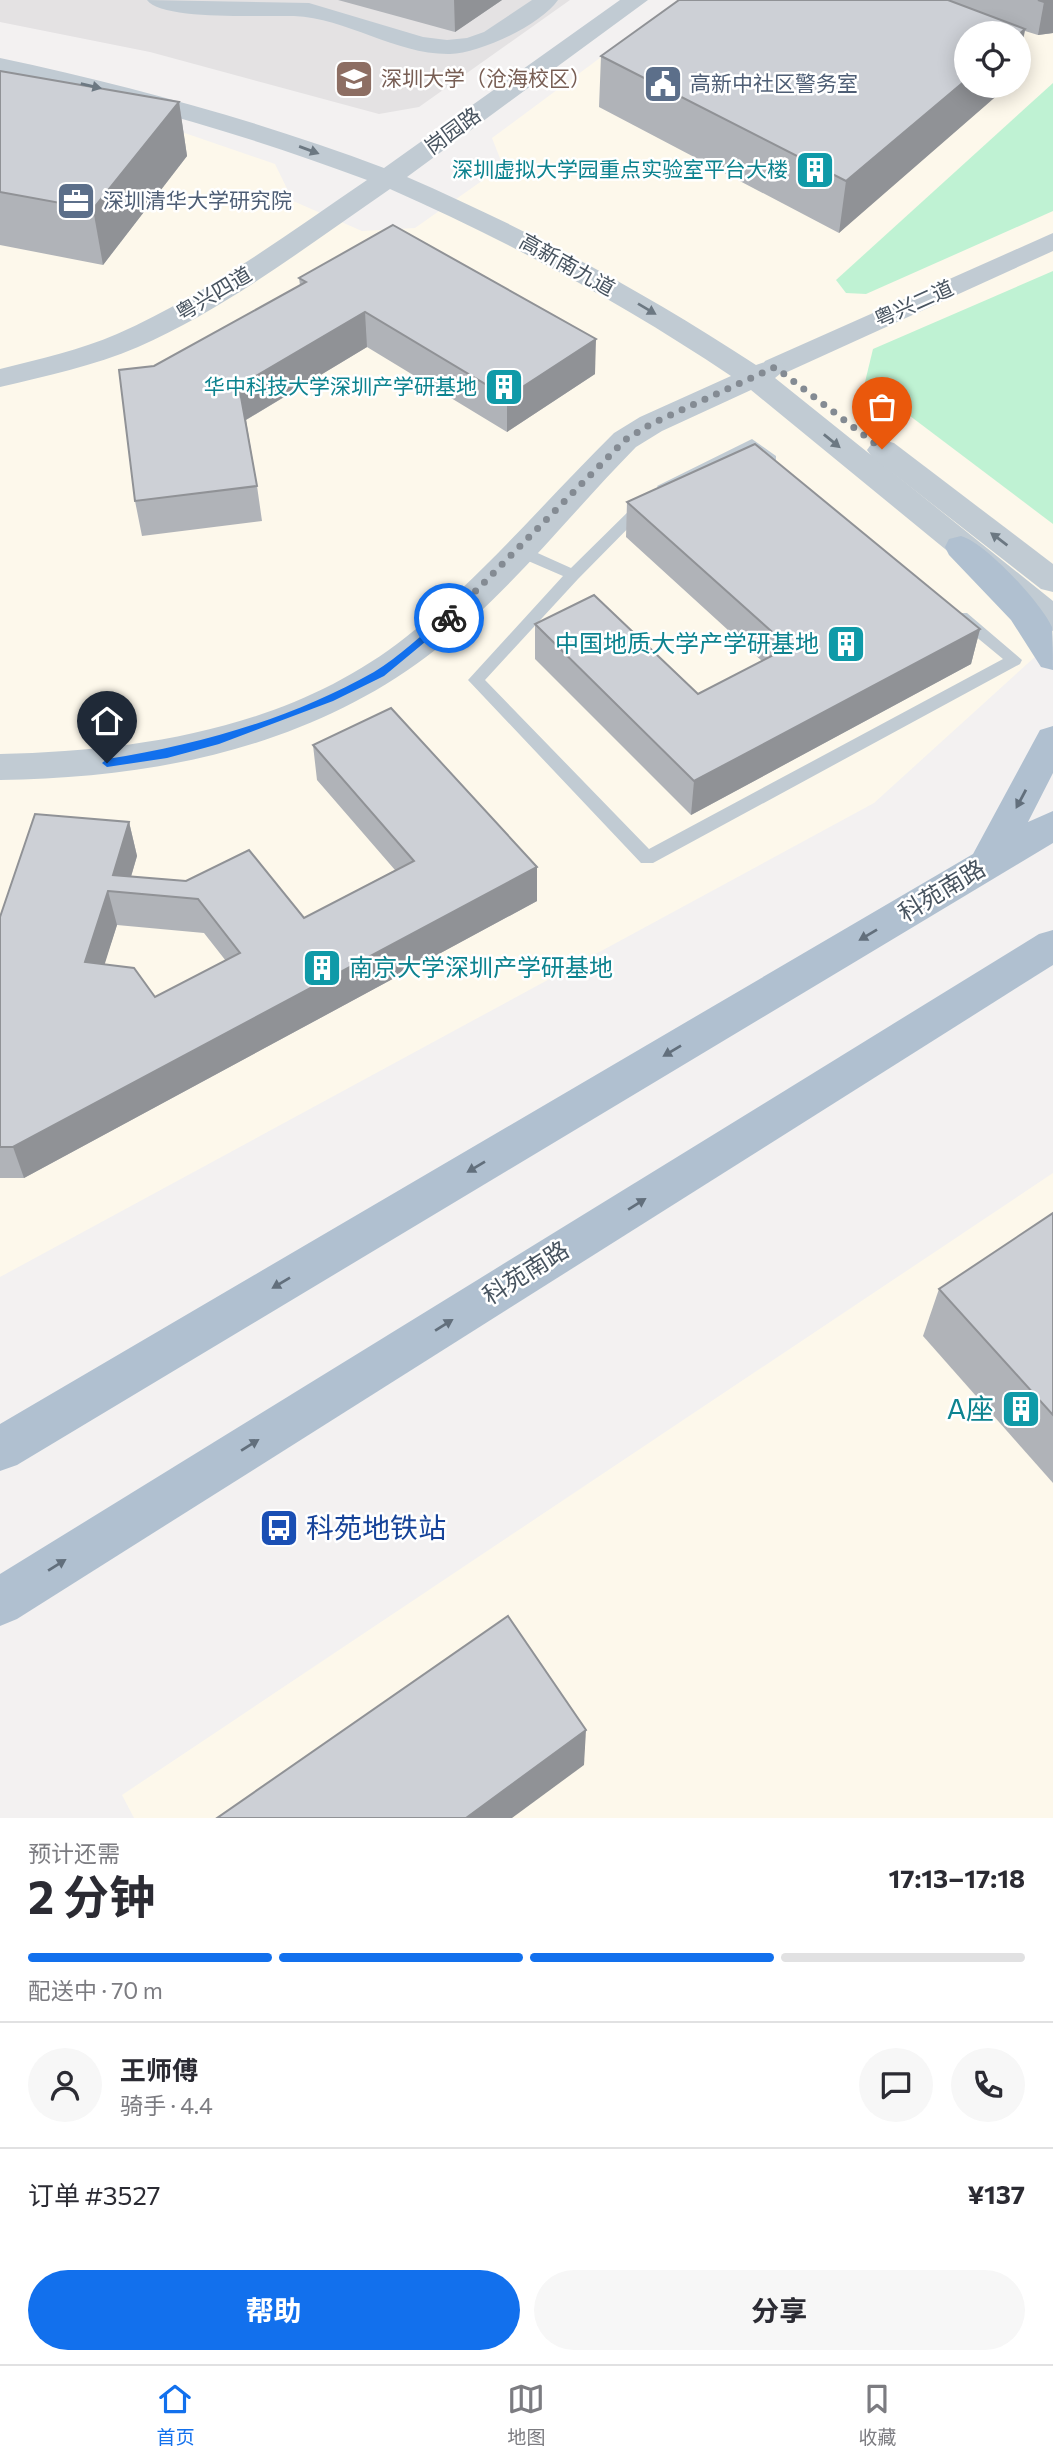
<!DOCTYPE html>
<html lang="zh">
<meta charset="utf-8">
<style>
:root{--surface:#fff;--page:#f7f7f7;--text:#2b2b33;--muted:#7c7c81;--line:#e1e1e2;--accent:#1270ed}
body{margin:0;font-family:Commissioner,"Noto Sans SC",sans-serif;background:var(--page);color:var(--text);height:100vh;display:flex;flex-direction:column;font-size:26px;white-space:nowrap}
*{box-sizing:border-box;margin:0}
p{font-size:23px;color:var(--muted)}
.icon{flex:none;width:38px;height:38px;fill:none;stroke:currentColor;stroke-width:2;stroke-linecap:round;stroke-linejoin:round}
.map{position:relative;height:1818px;overflow:hidden}
.panel{display:flex;flex-direction:column;background:var(--surface);flex:1}
.panel>*{flex:none}
.controls{position:absolute;left:954px;top:21px;display:grid;gap:14px}
.controls a{display:grid;place-items:center;width:77px;height:77px;border-radius:50%;background:var(--surface);box-shadow:0 4px 18px #0003;font-size:35px}
.pin{position:absolute;display:grid;place-items:center;width:60px;height:60px;color:#fff;margin:-72px -30px;border-radius:50% 50% 50% 0;rotate:-45deg;box-shadow:0 0 7px #0007}
.pin .icon{rotate:45deg}
.courier{position:absolute;display:grid;place-items:center;width:70px;height:70px;margin:-35px;border:5px solid #1270ed;border-radius:50%;background:#fff;color:#222;box-shadow:0 2px 9px #0007}
.headline em{font-style:normal;font-weight:700}
.headline div{display:flex;flex-direction:column-reverse}
.headline{display:flex;align-items:center;justify-content:space-between;height:119px;padding:0 28px}
h1{font-size:46px;font-weight:700;line-height:52px}
.bar{display:grid;grid-template-columns:repeat(4,1fr);gap:10px 7px;align-content:center;height:84px;padding:0 28px}
.bar i{height:9px;border-radius:5px;background:var(--line)}
.bar .active{background:var(--accent)}
.bar p{grid-column:span 4}
.line{display:flex;align-items:center;gap:18px;padding:0 28px;border-top:2px solid var(--line)}
.line div{flex:1}
.round{display:grid;place-items:center;flex:none;width:74px;height:74px;border-radius:37px;background:var(--page)}
.cta{display:flex;gap:14px;margin-top:auto;padding:14px 28px}
.cta a{flex:1;height:80px;border-radius:42px;background:var(--accent);color:#fff;font-size:28px;font-weight:700;line-height:80px;text-align:center}
.cta a+a{background:var(--page);color:var(--text)}
.tab-bar{display:flex;justify-content:space-around;align-items:center;height:98px;border-top:2px solid var(--line);background:var(--surface);font-size:19px;color:var(--muted)}
.tab-bar a{display:grid;justify-items:center;gap:4px}
.tab-bar .active{color:var(--accent)}
.map>svg:first-child{display:block}
.commercial{fill:#fdf8eb;fill-rule:evenodd}
.education{fill:#e4e2e3}
.green{fill:#bff2d3}
.lines{fill:none;stroke-linecap:round;stroke-linejoin:round}
.service{fill:#c1cbd3;fill-rule:evenodd}
.minor{fill:#c1cbd3;fill-rule:evenodd}
.tertiary{fill:#c1cbd3;fill-rule:evenodd}
.primary{fill:#b0c0d0;fill-rule:evenodd}
.wall{fill:#b0b3b8;fill-rule:evenodd}
.shaded-wall{fill:#909296}
.building{fill:#cdd0d6;stroke:#909296;stroke-width:2;fill-rule:evenodd}
.oneway{fill:#6c7882}
.oneway2{fill:#626f7c}
.route{fill:#1270ed}
.done{stroke:#848b93;stroke-width:7;stroke-dasharray:0 12.6}
.labels{text-anchor:middle;stroke-width:5;stroke-linejoin:round;paint-order:stroke}
.far-education-label{font-size:21px;fill:#785e54;stroke:#fff;text-anchor:start}
.far-service-label{font-size:21px;fill:#4e5e75;stroke:#fff;text-anchor:start}
.far-street-label{font-size:21px;fill:#485460;stroke:#fff}
.far-culture-label{font-size:21px;fill:#0d838f;stroke:#fff;text-anchor:end}
.culture-label{font-size:24px;fill:#0d838f;stroke:#fff;text-anchor:end}
.street-label{font-size:24px;fill:#485460;stroke:#fff}
.near-culture-label{font-size:28px;fill:#0d838f;stroke:#fff;text-anchor:end}
.near-transit-label{font-size:28px;fill:#164399;stroke:#fff;text-anchor:start}
</style>
<div class="map">
<svg width="1053" height="1818" viewBox="0 0 1053 1818">
<rect width="100%" height="100%" fill="#f3f1f1"/>
<g class="commercial">
<path d="M 678,0 L 1053,0 L 1053,646 L 1037,655 L 874,803 L 0,1277 L 0,92 L 173,129 L 275,164 L 293,201 L 362,231 L 415,228 L 503,166 L 492,138 ZM 966,33 L 1018,33 L 1018,86 L 966,86 Z"/>
<path d="M 1053,1173 L 1053,1818 L 134,1818 L 122,1795 Z"/>
</g>
<path class="education" d="M 0,0 L 570,0 L 419,107 L 379,114 L 150,52 L 0,22 Z"/>
<g class="green">
<path d="M 1053,83 L 1053,211 L 866,294 L 846,293 L 836,280 Z"/>
<path d="M 1053,271 L 1053,524 L 865,382 L 873,349 Z"/>
</g>
<g class="lines">
<g class="service">
<path d="M 752,439 L 776,456 L 776,462 L 766,462 L 751,449 L 669,489 L 659,489 L 657,486 Z"/>
<path d="M 644,499 L 651,504 L 649,507 L 578,579 L 485,680 L 649,849 L 1003,659 L 957,621 L 954,617 L 957,613 L 967,613 L 1022,660 L 1020,664 L 653,863 L 641,863 L 468,680 L 563,576 L 512,554 L 510,550 L 512,546 L 522,546 L 571,568 L 639,501 Z"/>
</g>
<g class="minor">
<path d="M 147,0 L 309,3 L 423,37 L 447,40 L 467,38 L 484,32 L 532,0 L 558,0 C 541,25 480,53 450,54 C 396,55 347,18 294,16 C 267,15 161,21 147,0 Z"/>
<path d="M 1053,233 L 1053,251 L 785,373 L 765,373 L 761,367 L 765,361 Z"/>
</g>
<g class="tertiary">
<path d="M 620,0 L 648,0 L 407,177 C 531,231 643,291 756,365 L 771,360 L 782,363 L 786,369 L 775,378 L 1053,601 L 1053,631 L 1041,627 L 1017,608 L 751,390 L 662,431 L 636,447 C 567,517 505,599 426,657 C 303,749 150,778 0,780 L 0,754 C 142,751 291,728 406,637 C 482,577 545,501 614,433 L 640,417 L 731,376 C 622,303 510,242 390,189 C 308,245 229,307 138,347 C 94,366 46,376 0,387 L 0,369 C 40,359 80,350 117,334 C 207,294 286,235 367,180 C 247,135 126,100 0,74 L 0,58 C 132,86 259,121 384,168 Z"/>
<path d="M 883,440 L 894,443 L 1053,564 L 1053,592 L 1041,589 L 872,457 L 867,450 L 872,443 Z"/>
</g>
<g class="primary">
<path d="M 961,536 C 986,543 1041,603 1052,627 C 1053,638 1053,658 1053,670 L 1041,667 L 1011,620 L 949,555 L 945,547 L 949,539 Z"/>
<path d="M 1053,726 L 1053,773 L 1028,822 L 1053,811 L 1053,843 L 17,1465 L 0,1471 L 0,1424 L 973,854 L 1040,730 Z"/>
<path d="M 1053,930 L 1053,965 L 17,1619 L 0,1626 L 0,1574 L 1039,934 Z"/>
</g>
</g>
<g class="wall">
<path d="M 338,0 L 502,0 L 455,32 Z"/>
<path d="M 679,0 L 1053,0 L 1053,33 L 1038,35 L 1025,31 L 1018,64 L 1018,33 L 839,233 L 599,107 L 601,56 Z"/>
<path d="M 0,71 L 179,102 L 187,156 L 103,265 L 0,245 Z"/>
<path d="M 299,278 L 595,374 L 507,432 L 367,347 L 246,420 L 257,486 L 262,521 L 142,536 L 135,501 L 154,366 L 300,285 Z"/>
<path d="M 627,502 L 980,629 L 971,664 L 691,815 L 535,659 L 535,624 L 698,694 L 762,661 L 626,537 Z"/>
<path d="M 313,745 L 537,901 L 24,1178 L 0,1178 L 0,917 L 129,822 L 137,856 L 131,877 L 304,918 L 395,870 L 317,780 ZM 117,925 L 204,933 L 226,961 L 155,997 L 104,964 Z"/>
<path d="M 1053,1213 L 1053,1483 L 923,1336 L 939,1289 Z"/>
</g>
<g class="shaded-wall">
<path d="M 454,0 L 502,0 L 455,32 Z"/>
<path d="M 1053,1 L 1053,33 L 1038,35 L 1044,2 Z"/>
<path d="M 1025,29 L 1018,64 L 1018,35 Z"/>
<path d="M 966,80 L 966,86 L 1008,86 L 839,233 L 846,181 Z"/>
<path d="M 179,102 L 187,156 L 103,265 L 93,209 Z"/>
<path d="M 365,312 L 367,347 L 244,421 L 239,386 Z"/>
<path d="M 596,339 L 595,374 L 507,432 L 507,397 Z"/>
<path d="M 980,629 L 971,664 L 691,815 L 694,781 Z"/>
<path d="M 129,822 L 137,856 L 126,893 L 113,875 Z"/>
<path d="M 537,867 L 537,901 L 24,1178 L 13,1147 Z"/>
<path d="M 108,891 L 117,925 L 95,995 L 85,962 Z"/>
<path d="M 586,1730 L 584,1765 L 512,1818 L 466,1818 Z"/>
</g>
<g class="building">
<path d="M 679,0 L 948,0 L 1025,29 L 1018,35 L 1018,33 L 966,33 L 966,80 L 846,181 L 601,56 Z"/>
<path d="M 1038,0 L 1053,0 L 1053,1 L 1044,2 Z"/>
<path d="M 0,71 L 179,102 L 93,209 L 0,192 Z"/>
<path d="M 393,225 L 596,339 L 507,397 L 365,312 L 239,386 L 257,486 L 135,501 L 119,370 L 154,366 L 306,282 L 299,278 Z"/>
<path d="M 755,444 L 980,629 L 694,781 L 535,624 L 594,595 L 698,694 L 789,647 L 627,502 Z"/>
<path d="M 391,708 L 537,867 L 13,1147 L 0,1147 L 0,917 L 35,814 L 129,822 L 113,875 L 186,881 L 249,850 L 304,918 L 414,861 L 313,745 ZM 108,891 L 198,899 L 240,953 L 155,997 L 134,968 L 85,962 Z"/>
<path d="M 1053,1213 L 1053,1415 L 939,1289 Z"/>
<path d="M 508,1616 L 586,1730 L 466,1818 L 217,1818 Z"/>
</g>
<defs><path id="oneway-solid" d="M-6-.8H1V-3.2L6.5 0L1 3.2V.8H-6Z" transform="scale(1.75)"/></defs>
<g class="oneway">
<use href="#oneway-solid" transform="translate(91 86) rotate(13)"/>
<use href="#oneway-solid" transform="translate(309 150) rotate(20)"/>
<use href="#oneway-solid" transform="translate(647 309) rotate(31)"/>
<use href="#oneway-solid" transform="translate(832 441) rotate(39)"/>
<use href="#oneway-solid" transform="translate(999 539) rotate(-143)"/>
</g>
<g class="oneway2">
<use href="#oneway-solid" transform="translate(1021 799) rotate(118)"/>
<use href="#oneway-solid" transform="translate(868 935) rotate(149)"/>
<use href="#oneway-solid" transform="translate(672 1051) rotate(149)"/>
<use href="#oneway-solid" transform="translate(476 1167) rotate(149)"/>
<use href="#oneway-solid" transform="translate(637 1204) rotate(-32)"/>
<use href="#oneway-solid" transform="translate(281 1283) rotate(149)"/>
<use href="#oneway-solid" transform="translate(444 1325) rotate(-32)"/>
<use href="#oneway-solid" transform="translate(250 1445) rotate(-32)"/>
<use href="#oneway-solid" transform="translate(57 1565) rotate(-32)"/>
</g>
<path class="route" d="M 445,616 L 454,618 L 384,676 L 333,701 L 219,744 L 167,758 L 107,767 L 102,763 L 107,759 C 199,745 293,718 374,672 C 399,657 422,634 445,616 Z"/>
<g class="lines">
<path class="done" d="M 449,618 L 625,440 L 651,424 L 775,367 L 882,449"/>
</g>
<defs>
<g id="university-square" transform="scale(2.0125)"><rect x="-9" y="-9" width="18" height="18" rx="4" fill="#8d6e63" stroke="#fff"/><path d="M0-5L7-2L0 1L-7-2ZM-4 1L0 2.5L4 1V4Q0 6-4 4Z" fill="#fff"/></g>
<g id="civic-square" transform="scale(2.0125)"><rect x="-9" y="-9" width="18" height="18" rx="4" fill="#5c6f8a" stroke="#fff"/><path d="M-.6-6.5H3V-4.5H.6V-3L4-1V1h2V6H-6V1h2V-1L-.6-3ZM-1.2 2.5V6h2.4V2.5Z" fill="#fff"/></g>
<g id="building-square" transform="scale(2.0125)"><rect x="-9" y="-9" width="18" height="18" rx="4" fill="#0f9aa8" stroke="#fff"/><path d="M-4-6H4V6H1V3H-1V6H-4ZM-2.5-4.3h1.7v1.8h-1.7ZM.8-4.3h1.7v1.8H.8ZM-2.5-1h1.7V.8h-1.7ZM.8-1h1.7V.8H.8Z" fill="#fff"/></g>
<g id="office-square" transform="scale(2.0125)"><rect x="-9" y="-9" width="18" height="18" rx="4" fill="#5c6f8a" stroke="#fff"/><path d="M-6-3h4V-5.5h4V-3h4V5H-6ZM-1-4.5V-3h2v-1.5ZM-6 0V1H6V0Z" fill="#fff"/></g>
<g id="bus-square" transform="scale(2.0125)"><rect x="-9" y="-9" width="18" height="18" rx="4" fill="#1a4fb4" stroke="#fff"/><path d="M-5-6H5V4H4V6H2V4H-2V6H-4V4H-5ZM-3.5-4V0h7V-4ZM-3.5 1.2v1.5H-2V1.2ZM2 1.2v1.5H3.5V1.2Z" fill="#fff"/></g>
</defs>
<g fill-rule="evenodd">
<use href="#university-square" x="354" y="79"/>
<use href="#civic-square" x="663" y="84"/>
<use href="#building-square" x="815" y="170"/>
<use href="#office-square" x="76" y="201"/>
<use href="#building-square" x="504" y="387"/>
<use href="#building-square" x="846" y="644"/>
<use href="#building-square" x="322" y="968"/>
<use href="#building-square" x="1021" y="1409"/>
<use href="#bus-square" x="279" y="1528"/>
</g>
<g class="labels">
<g class="far-education-label">
<text x="381" y="86">深圳大学（沧海校区）</text>
</g>
<g class="far-service-label">
<text x="690" y="91">高新中社区警务室</text>
<text x="103" y="208">深圳清华大学研究院</text>
</g>
<g class="far-street-label">
<text transform="translate(453 131) rotate(-36)" y="7">岗园路</text>
<text transform="translate(567 265) rotate(29)" y="7">高新南九道</text>
<text transform="translate(214 294) rotate(-31)" y="7">粤兴四道</text>
<text transform="translate(914 304) rotate(-24)" y="7">粤兴二道</text>
</g>
<g class="far-culture-label">
<text x="788" y="177">深圳虚拟大学园重点实验室平台大楼</text>
<text x="477" y="394">华中科技大学深圳产学研基地</text>
</g>
<g class="culture-label">
<text x="819" y="652">中国地质大学产学研基地</text>
<text x="349" y="976" text-anchor="start">南京大学深圳产学研基地</text>
</g>
<g class="street-label">
<text transform="translate(942 891) rotate(-31)" y="8">科苑南路</text>
<text transform="translate(526 1273) rotate(-32)" y="8">科苑南路</text>
</g>
<g class="near-culture-label">
<text x="994" y="1419">A座</text>
</g>
<g class="near-transit-label">
<text x="306" y="1538">科苑地铁站</text>
</g>
</g>
</svg>
<div class="controls">
<a><svg class="icon" aria-label="locate" viewBox="0 0 24 24"><circle cx="12" cy="12" r="6"/><path d="M12 2v4M12 18v4M2 12h4M18 12h4"/></svg></a>
</div>
<div class="pin" style="left:882px;top:449px;background:#ea580c"><svg class="icon" aria-label="bag" viewBox="0 0 24 24"><path d="M5 8h14l-1 12H6zM9 8a3 3 0 0 1 6 0"/></svg></div>
<div class="pin" style="left:107px;top:763px;background:#1f2937"><svg class="icon" aria-label="home" viewBox="0 0 24 24"><path d="M3 11l9-7 9 7M6 9v11h12V9"/></svg></div>
<div class="courier" style="left:449px;top:618px"><svg class="icon" aria-label="bike" viewBox="0 0 24 24"><circle cx="6" cy="16" r="4"/><circle cx="18" cy="16" r="4"/><path d="M6 16l4-8h5l3 8M10 8l3 8H6M13 5h3"/></svg></div>
</div>
<section class="panel">
<div class="headline"><div><h1>2 分钟</h1><p>预计还需</p></div><em>17:13–17:18</em></div>
<div class="bar"><i class="active"></i><i class="active"></i><i class="active"></i><i></i><p>配送中 · 70 m</p></div>
<div class="line" style="height:126px"><a class="round"><svg class="icon" aria-label="person" viewBox="0 0 24 24"><circle cx="12" cy="8" r="4"/><path d="M4 21q1-7 8-7t8 7"/></svg></a><div><b>王师傅</b><p>骑手 · 4.4</p></div><a class="round"><svg class="icon" aria-label="chat" viewBox="0 0 24 24"><path d="M4 5h16v11H9l-5 4z"/></svg></a><a class="round"><svg class="icon" aria-label="phone" viewBox="0 0 24 24"><path d="M5 4h4l2 5-3 2q2 4 5 5l2-3 5 2v4C11 20 4 13 5 4z"/></svg></a></div>
<div class="line" style="height:91px"><div>订单 #3527</div><b>¥137</b></div>
<div class="cta"><a>帮助</a><a>分享</a></div>
</section>
<nav class="tab-bar">
<a class="active"><svg class="icon" aria-label="home" viewBox="0 0 24 24"><path d="M3 11l9-7 9 7M6 9v11h12V9"/></svg>首页</a>
<a><svg class="icon" aria-label="map" viewBox="0 0 24 24"><path d="M3 6l6-2 6 2 6-2v14l-6 2-6-2-6 2zM9 4v14M15 6v14"/></svg>地图</a>
<a><svg class="icon" aria-label="saved" viewBox="0 0 24 24"><path d="M7 4h10v16l-5-4-5 4z"/></svg>收藏</a>
</nav>
